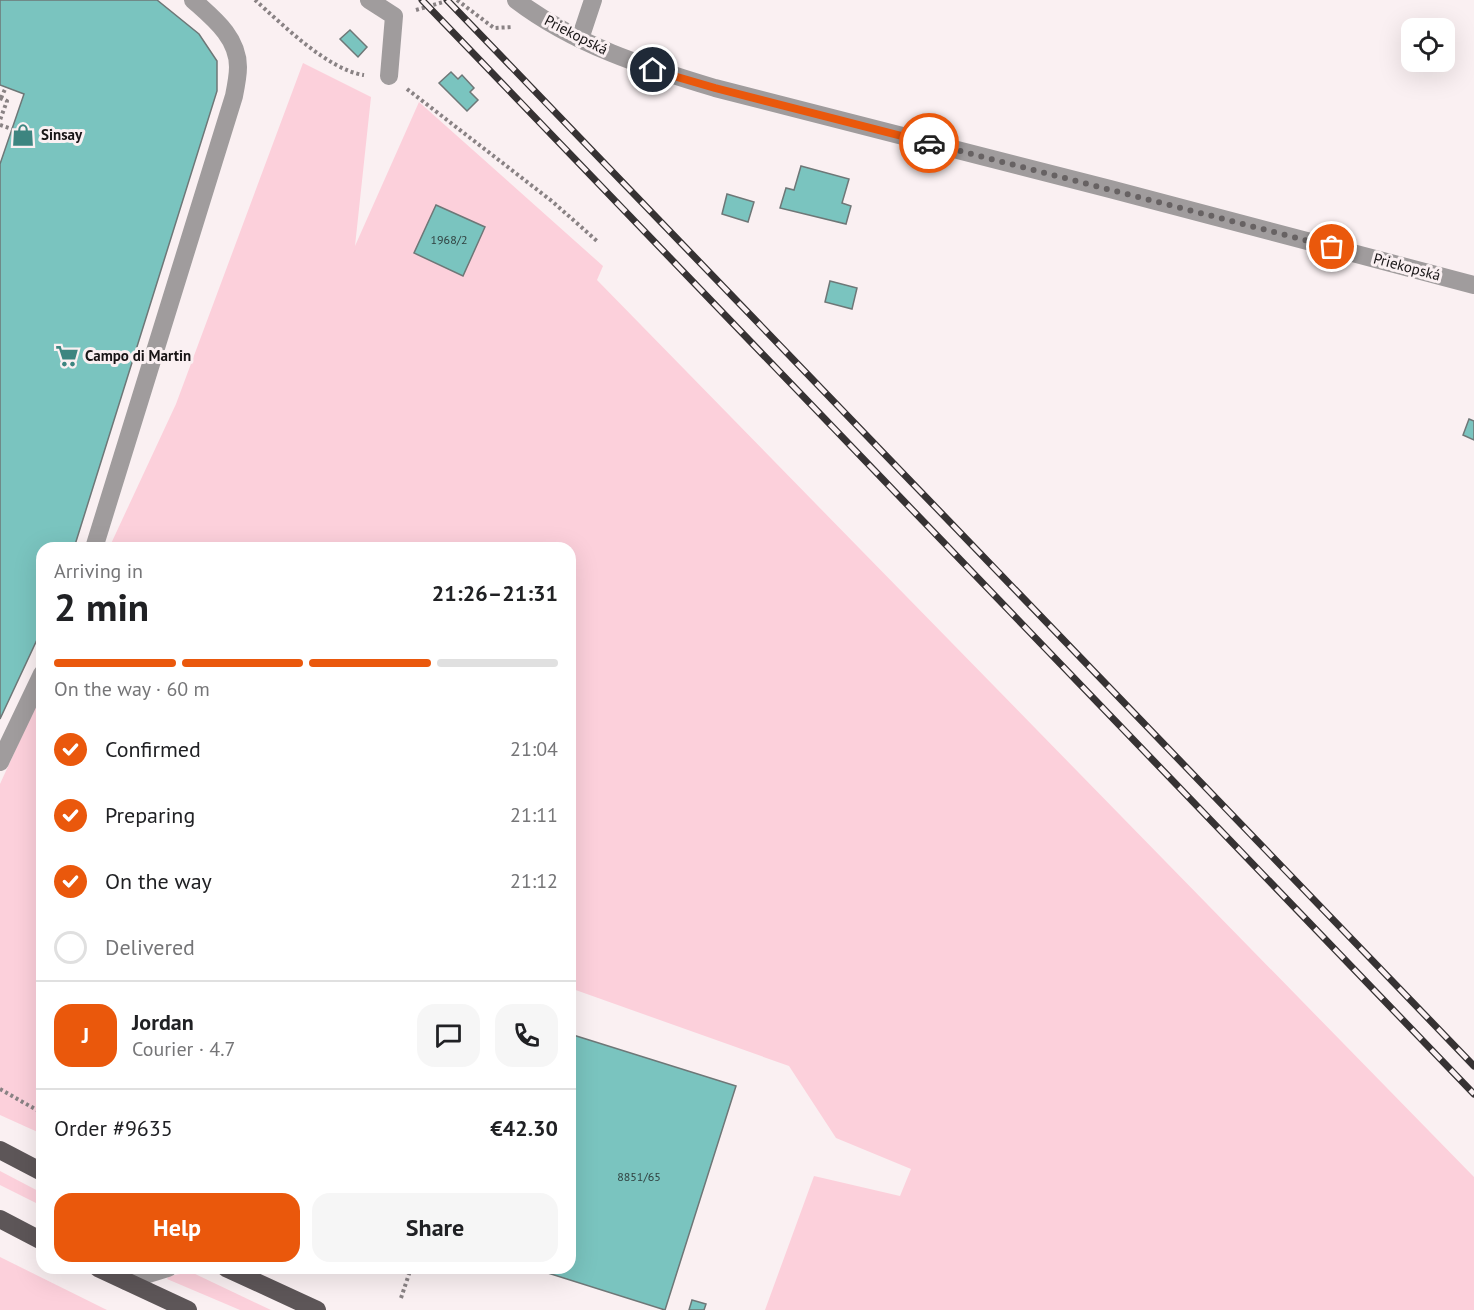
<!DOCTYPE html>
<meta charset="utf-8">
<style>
:root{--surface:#fff;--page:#f6f6f6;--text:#202124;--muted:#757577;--line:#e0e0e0;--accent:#ea580c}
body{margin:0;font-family:"PT Sans",sans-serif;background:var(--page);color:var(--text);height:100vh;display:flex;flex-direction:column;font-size:22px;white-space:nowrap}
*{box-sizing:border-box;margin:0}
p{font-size:20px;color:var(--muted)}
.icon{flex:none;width:33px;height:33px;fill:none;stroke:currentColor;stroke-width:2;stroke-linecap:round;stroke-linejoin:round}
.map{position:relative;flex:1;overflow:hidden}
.sheet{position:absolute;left:36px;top:542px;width:540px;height:732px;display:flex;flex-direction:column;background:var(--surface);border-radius:18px;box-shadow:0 6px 24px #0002}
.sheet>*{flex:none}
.buttons{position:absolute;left:1401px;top:18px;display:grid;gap:12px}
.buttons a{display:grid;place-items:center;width:54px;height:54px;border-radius:12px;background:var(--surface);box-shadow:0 6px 24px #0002;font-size:30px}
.pin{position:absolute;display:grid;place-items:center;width:51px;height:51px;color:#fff;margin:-26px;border:3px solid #fff;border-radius:50%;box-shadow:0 2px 6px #0007}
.courier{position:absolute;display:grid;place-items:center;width:60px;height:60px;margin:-30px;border:4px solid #ea580c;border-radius:50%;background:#fff;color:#222;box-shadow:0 2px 8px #0007}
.summary em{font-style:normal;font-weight:600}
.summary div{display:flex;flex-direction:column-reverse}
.summary{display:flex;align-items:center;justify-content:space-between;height:102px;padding:0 18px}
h1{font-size:39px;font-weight:600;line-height:45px}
.bar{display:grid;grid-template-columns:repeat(4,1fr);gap:9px 6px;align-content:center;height:72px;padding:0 18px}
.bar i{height:8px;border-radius:4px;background:var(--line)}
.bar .active{background:var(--accent)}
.bar p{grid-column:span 4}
.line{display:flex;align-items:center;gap:15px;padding:0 18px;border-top:2px solid var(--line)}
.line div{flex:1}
.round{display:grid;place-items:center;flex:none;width:63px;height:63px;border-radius:18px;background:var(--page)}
ol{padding:0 18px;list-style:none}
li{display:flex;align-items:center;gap:18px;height:66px}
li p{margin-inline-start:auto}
li .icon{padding:6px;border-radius:50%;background:var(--accent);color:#fff;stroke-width:4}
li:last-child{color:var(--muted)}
li i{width:33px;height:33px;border:3px solid var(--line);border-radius:50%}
.button{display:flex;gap:12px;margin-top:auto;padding:12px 18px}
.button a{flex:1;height:69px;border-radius:18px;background:var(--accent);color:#fff;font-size:24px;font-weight:600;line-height:69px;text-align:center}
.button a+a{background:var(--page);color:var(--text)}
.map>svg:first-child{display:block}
.green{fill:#fcd0db}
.building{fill:#7ac4bf;stroke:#6e7777;stroke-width:1.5}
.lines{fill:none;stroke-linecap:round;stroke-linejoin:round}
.path{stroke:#898284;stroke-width:4;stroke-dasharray:3 3;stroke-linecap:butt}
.minor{stroke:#a09c9d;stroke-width:18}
.major{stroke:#5d5658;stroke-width:18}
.rail-casing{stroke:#363233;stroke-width:7}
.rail{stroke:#faf0f2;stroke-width:4.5;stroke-dasharray:14;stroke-linecap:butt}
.done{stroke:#676263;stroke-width:6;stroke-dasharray:0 10.8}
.route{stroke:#ea580c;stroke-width:8}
.labels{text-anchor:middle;stroke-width:6;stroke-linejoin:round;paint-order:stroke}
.number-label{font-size:12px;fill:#304140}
.street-label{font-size:15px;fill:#181516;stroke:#faf0f2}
.poi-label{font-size:15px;font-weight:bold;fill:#181516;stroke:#faf0f2;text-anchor:start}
</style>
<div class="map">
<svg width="1474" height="1310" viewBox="0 0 1474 1310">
<rect width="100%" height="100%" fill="#faf0f2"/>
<g class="green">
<path d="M 303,63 L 371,97 L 355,246 L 419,102 L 603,266 L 597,280 L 1474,1177 L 1474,1310 L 765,1310 L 814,1176 L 900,1196 L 911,1169 L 836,1138 L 789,1066 L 570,988 L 570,548 L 109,548 L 176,404 Z"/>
<path d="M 42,692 L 42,1134 L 0,1115 L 0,784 Z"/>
<path d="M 0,1171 L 42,1193 L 42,1206 L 0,1185 Z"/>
<path d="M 0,1257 L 107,1310 L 0,1310 Z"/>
<path d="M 191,1272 L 271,1310 L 240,1310 L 167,1279 L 169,1276 Z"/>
</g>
<g class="building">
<path d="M 0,0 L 157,0 L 199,34 L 217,61 L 217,91 L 74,548 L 42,548 L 42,629 L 0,719 L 0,164 L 24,94 L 0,85 Z"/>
<path d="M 350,30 L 367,47 L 358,57 L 340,39 Z"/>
<path d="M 451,72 L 458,79 L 462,75 L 474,88 L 470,92 L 478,100 L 467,111 L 439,83 Z"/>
<path d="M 801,166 L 849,179 L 842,203 L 851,206 L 846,224 L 780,208 L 786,188 L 794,190 Z"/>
<path d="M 727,194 L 754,202 L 748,222 L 722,214 Z"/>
<path d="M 436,205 L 485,227 L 463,276 L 414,253 Z"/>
<path d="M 830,281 L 857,288 L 852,309 L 825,302 Z"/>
<path d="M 1469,419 L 1474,421 L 1474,440 L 1463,435 Z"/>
<path d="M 570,1034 L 736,1086 L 665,1310 L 532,1268 L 570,1268 Z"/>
<path d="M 692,1300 L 706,1304 L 704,1310 L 689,1310 Z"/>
</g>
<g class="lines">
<g class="path">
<path d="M 255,0 C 282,24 328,70 364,75"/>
<path d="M 457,0 L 494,28 L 513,27"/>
<path d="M 416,10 L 450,0"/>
<path d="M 407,89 L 553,202 L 598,242"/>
<path d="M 0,98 L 7,101 L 0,120"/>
<path d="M 1,98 L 6,87"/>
<path d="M 0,125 L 12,129"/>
<path d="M 0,1089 L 42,1113"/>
<path d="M 401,1298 L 411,1268"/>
</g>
<g class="minor">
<path d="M 369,0 L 394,16 L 389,76"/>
<path d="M 516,0 C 575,45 645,67 715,88 L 1110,189 L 1474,285"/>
<path d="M 580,39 L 593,0"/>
<path d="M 94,548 L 234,96 C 236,86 238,76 238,67 C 238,37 213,18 193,0"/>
<path d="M 0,762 L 42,674"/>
<path d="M 126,1281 L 168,1268"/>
</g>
<g class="major">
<path d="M 0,1150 L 42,1172"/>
<path d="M 0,1219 L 42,1241"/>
<path d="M 98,1268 L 188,1310"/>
<path d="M 226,1268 L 317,1310"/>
</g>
<g class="rail-casing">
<g id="rail">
<path d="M 422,0 L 1474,1094"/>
<path d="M 447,0 L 1474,1066"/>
</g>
</g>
<use href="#rail" class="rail"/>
</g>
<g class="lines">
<path class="done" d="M 929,143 L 1332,247"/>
<path class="route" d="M 653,70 L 715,88 L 929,143"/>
</g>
<defs>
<g id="shop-bare" transform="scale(1.8)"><path d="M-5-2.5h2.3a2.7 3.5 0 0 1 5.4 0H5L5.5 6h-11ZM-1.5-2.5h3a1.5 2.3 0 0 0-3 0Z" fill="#3d8580" stroke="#faf0f2" stroke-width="2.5" paint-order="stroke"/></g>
<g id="supermarket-bare" transform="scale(1.8)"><path d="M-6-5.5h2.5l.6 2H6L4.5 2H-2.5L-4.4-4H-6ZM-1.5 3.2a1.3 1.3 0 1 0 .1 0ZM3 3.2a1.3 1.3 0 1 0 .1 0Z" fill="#3d8580" stroke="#faf0f2" stroke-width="2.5" paint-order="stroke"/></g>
</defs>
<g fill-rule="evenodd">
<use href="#shop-bare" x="23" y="135"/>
<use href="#supermarket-bare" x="67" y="356"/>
</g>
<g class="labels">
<g class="number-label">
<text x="449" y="244">1968/2</text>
<text x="639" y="1181">8851/65</text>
</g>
<g class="street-label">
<text transform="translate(576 35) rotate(27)" y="5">Priekopská</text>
<text transform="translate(1407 267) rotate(15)" y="5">Priekopská</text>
</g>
<g class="poi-label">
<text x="41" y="140">Sinsay</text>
<text x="85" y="361">Campo di Martin</text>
</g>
</g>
</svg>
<div class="buttons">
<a><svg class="icon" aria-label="locate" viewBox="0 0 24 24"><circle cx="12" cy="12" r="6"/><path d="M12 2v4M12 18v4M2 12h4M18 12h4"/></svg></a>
</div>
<div class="pin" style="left:1332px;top:247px;background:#ea580c"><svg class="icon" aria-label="bag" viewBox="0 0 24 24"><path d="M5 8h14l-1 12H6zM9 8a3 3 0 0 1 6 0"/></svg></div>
<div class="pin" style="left:653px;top:70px;background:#1f2937"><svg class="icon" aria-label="home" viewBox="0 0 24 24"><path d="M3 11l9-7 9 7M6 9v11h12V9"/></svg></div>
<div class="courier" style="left:929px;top:143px"><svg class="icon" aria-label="car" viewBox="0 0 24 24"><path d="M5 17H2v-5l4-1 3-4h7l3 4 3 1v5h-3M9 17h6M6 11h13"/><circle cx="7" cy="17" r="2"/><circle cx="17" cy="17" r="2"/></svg></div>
<section class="sheet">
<div class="summary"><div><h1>2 min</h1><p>Arriving in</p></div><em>21:26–21:31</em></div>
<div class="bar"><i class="active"></i><i class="active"></i><i class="active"></i><i></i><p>On the way · 60 m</p></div>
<ol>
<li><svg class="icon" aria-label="check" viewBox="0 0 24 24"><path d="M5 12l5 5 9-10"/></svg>Confirmed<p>21:04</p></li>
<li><svg class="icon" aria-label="check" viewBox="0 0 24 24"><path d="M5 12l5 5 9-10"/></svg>Preparing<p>21:11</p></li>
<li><svg class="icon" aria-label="check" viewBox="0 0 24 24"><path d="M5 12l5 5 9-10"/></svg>On the way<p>21:12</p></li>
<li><i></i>Delivered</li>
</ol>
<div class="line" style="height:108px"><b class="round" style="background:var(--accent);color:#fff">J</b><div><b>Jordan</b><p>Courier · 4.7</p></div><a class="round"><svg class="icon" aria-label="chat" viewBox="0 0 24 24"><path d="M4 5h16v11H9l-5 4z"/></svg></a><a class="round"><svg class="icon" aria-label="phone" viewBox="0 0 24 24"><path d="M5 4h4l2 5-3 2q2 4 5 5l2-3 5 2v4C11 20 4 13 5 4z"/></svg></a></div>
<div class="line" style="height:78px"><div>Order #9635</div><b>€42.30</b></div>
<div class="button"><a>Help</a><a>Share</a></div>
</section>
</div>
